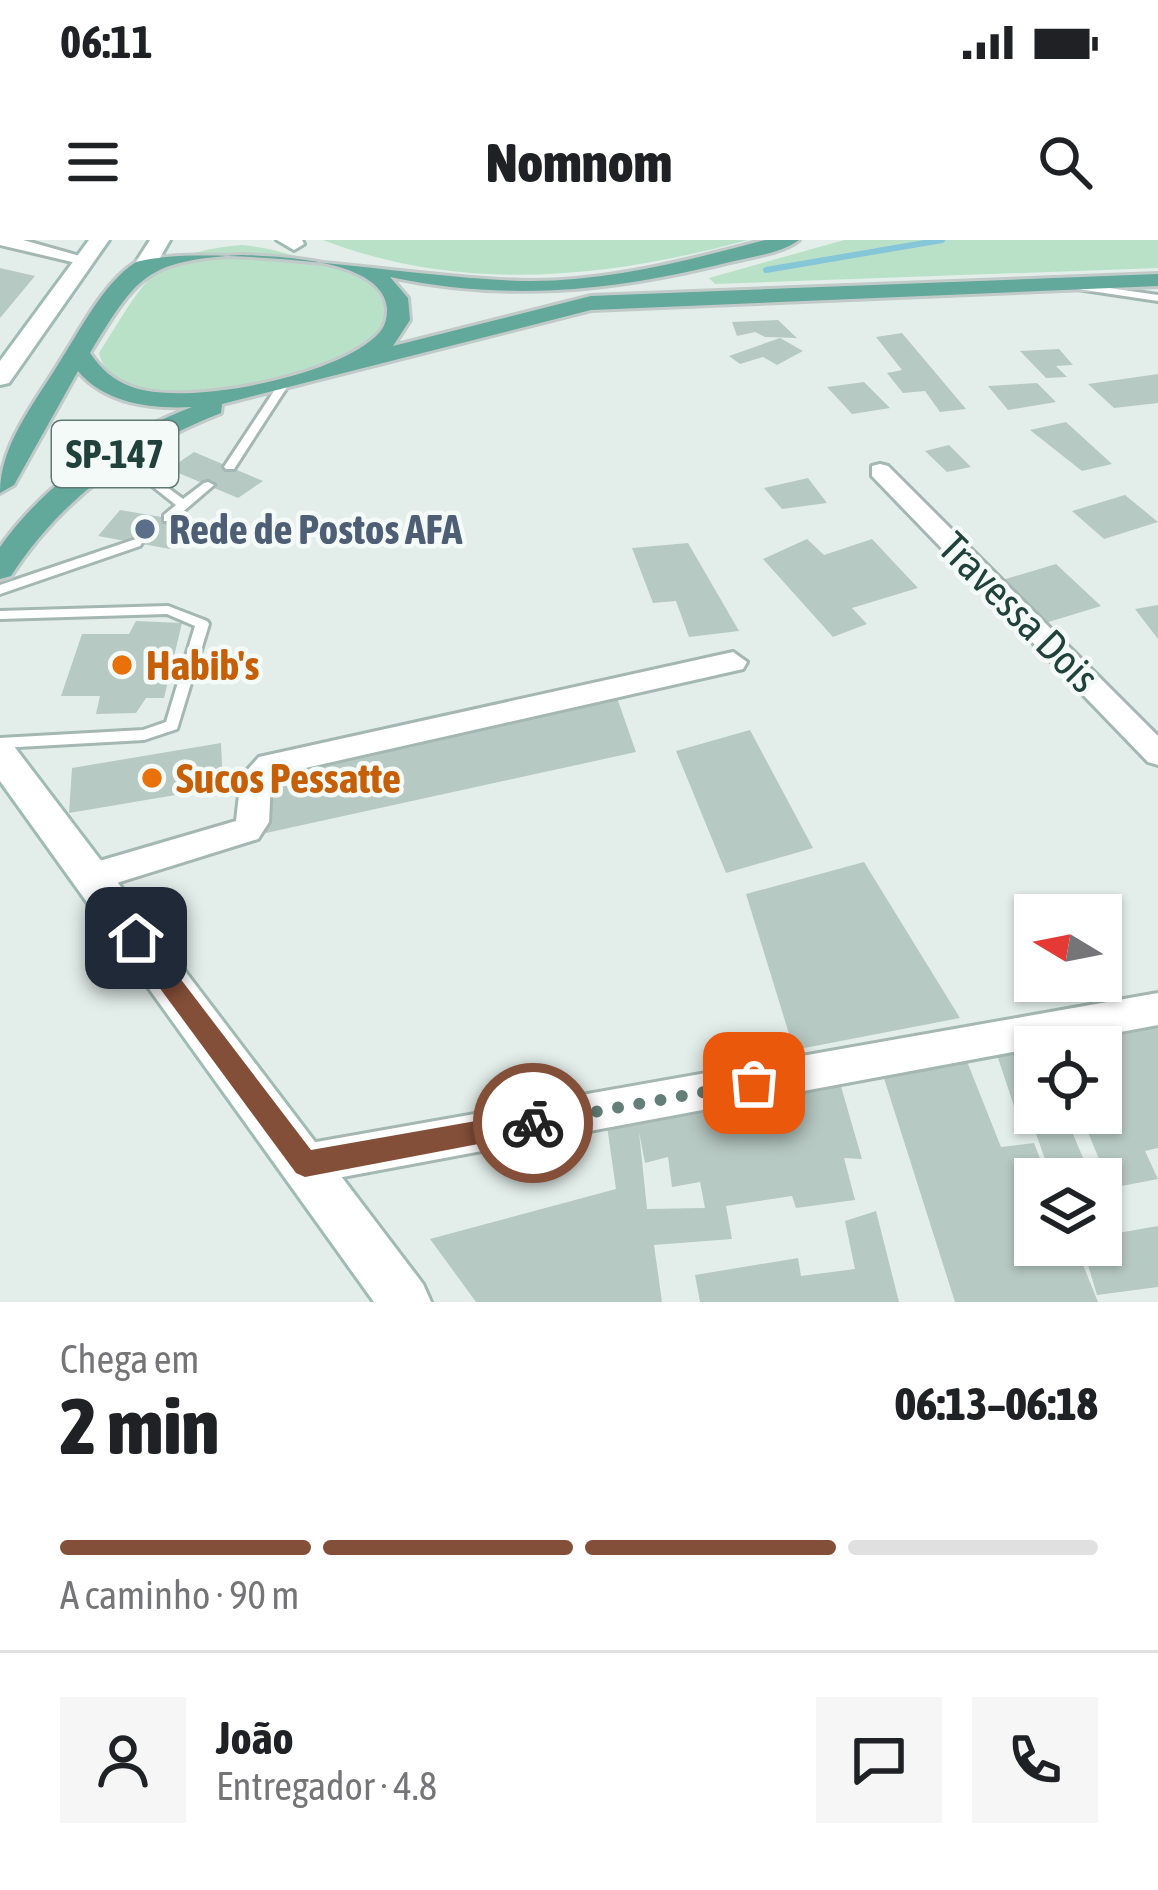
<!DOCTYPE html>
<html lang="pt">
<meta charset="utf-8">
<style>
:root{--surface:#fff;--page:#f6f6f6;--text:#202124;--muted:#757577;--line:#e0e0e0;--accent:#844f38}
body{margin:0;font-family:"Asap Condensed",sans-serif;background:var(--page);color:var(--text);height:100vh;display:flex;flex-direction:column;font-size:45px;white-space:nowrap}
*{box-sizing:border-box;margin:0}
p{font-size:39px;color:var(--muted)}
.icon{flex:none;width:66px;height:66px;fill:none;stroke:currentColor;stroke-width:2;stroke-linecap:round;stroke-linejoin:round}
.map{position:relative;height:1062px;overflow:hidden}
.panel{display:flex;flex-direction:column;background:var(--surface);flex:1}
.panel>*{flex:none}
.needle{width:78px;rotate:280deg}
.tools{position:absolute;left:1014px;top:654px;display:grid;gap:24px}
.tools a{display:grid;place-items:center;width:108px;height:108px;border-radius:0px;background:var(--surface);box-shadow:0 3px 9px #0004;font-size:60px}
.pin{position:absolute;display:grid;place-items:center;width:102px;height:102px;color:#fff;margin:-51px;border-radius:24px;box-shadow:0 6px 18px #0006}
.courier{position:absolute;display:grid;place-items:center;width:120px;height:120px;margin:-60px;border:9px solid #844f38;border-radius:50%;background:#fff;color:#222;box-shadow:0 3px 15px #0007}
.summary em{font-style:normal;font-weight:800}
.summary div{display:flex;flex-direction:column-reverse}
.summary{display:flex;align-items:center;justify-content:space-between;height:204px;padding:0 60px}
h1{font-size:78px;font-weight:800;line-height:90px}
.bar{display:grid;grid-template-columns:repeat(4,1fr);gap:18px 12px;align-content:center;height:144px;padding:0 60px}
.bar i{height:15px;border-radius:9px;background:var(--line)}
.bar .on{background:var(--accent)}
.bar p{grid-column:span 4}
.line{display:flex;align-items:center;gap:30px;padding:0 60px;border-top:3px solid var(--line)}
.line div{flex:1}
.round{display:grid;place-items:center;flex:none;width:126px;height:126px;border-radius:0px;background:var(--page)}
.status{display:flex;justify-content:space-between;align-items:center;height:84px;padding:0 60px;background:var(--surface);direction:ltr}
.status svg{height:33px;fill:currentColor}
header{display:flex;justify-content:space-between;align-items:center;height:156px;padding:0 60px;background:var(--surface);font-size:54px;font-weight:800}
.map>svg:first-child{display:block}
.green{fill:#b9e1c7}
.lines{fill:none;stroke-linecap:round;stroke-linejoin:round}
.stream{stroke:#85c6d9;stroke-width:6}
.building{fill:#b7c9c3;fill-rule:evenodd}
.lane-casing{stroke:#a5b7b2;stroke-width:6}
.street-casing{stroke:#a5b7b2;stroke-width:6}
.secondary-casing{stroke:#a0bbb3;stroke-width:6}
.primary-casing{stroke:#c1cac8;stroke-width:6}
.lane{fill:#fff;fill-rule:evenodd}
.street{fill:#fff;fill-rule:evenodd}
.secondary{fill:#fff;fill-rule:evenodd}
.primary{fill:#62a89b;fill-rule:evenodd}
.route{fill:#844f38}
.done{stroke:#647e78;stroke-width:12;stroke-dasharray:0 21.6}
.service-dot{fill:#5c6f8a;stroke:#f4faf7;stroke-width:4.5}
.food-dot{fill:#e8710a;stroke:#f4faf7;stroke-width:4.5}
.labels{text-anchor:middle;stroke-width:9;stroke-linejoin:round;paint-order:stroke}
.shield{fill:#f4faf7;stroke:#607973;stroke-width:3}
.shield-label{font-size:39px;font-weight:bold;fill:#20423b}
.service-label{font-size:42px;font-weight:bold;fill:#4e5e75;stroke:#f4faf7;text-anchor:start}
.street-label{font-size:42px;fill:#20423b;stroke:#f4faf7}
.food-label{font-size:42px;font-weight:bold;fill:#c56008;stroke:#f4faf7;text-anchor:start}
</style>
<div class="status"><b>06:11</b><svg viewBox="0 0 49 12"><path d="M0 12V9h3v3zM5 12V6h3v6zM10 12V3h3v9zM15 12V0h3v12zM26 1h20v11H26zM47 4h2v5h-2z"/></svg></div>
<header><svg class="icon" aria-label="menu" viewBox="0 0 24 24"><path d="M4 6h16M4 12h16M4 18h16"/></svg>Nomnom<svg class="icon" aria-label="search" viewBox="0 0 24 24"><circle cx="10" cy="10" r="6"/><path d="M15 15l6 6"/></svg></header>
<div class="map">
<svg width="1158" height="1062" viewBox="0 0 1158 1062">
<rect width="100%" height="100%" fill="#e3eeea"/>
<g class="green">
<path d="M 323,0 L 748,0 C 609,38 462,54 323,0 Z"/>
<path d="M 844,0 L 1158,0 L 1158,28 L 715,44 L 709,38 Z"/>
<path d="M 242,5 C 276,8 308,20 340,30 C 367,38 409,59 381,91 C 344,133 116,192 99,113 C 145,42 150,13 242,5 Z"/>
</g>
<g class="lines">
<path class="stream" d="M 766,30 L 942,0"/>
</g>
<g class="building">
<path d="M 0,28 L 35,36 L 0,78 Z"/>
<path d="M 778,80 L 797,98 L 765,97 L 755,92 L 737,96 L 732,82 Z"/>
<path d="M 902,93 L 966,169 L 940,172 L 925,151 L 903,153 L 887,133 L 902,130 L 876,97 Z"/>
<path d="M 780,98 L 803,111 L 777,125 L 763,117 L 740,124 L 729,116 Z"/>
<path d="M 1059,109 L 1073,125 L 1056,126 L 1067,137 L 1046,138 L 1020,111 Z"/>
<path d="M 1158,134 L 1158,163 L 1114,168 L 1088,144 Z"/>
<path d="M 864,142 L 890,168 L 852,174 L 827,147 Z"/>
<path d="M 1037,143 L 1056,162 L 1008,170 L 988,146 Z"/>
<path d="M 1066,182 L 1112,224 L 1082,231 L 1030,190 Z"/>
<path d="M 949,205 L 971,227 L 947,232 L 925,211 Z"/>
<path d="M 194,212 L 263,241 L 238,258 L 169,229 Z"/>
<path d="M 808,238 L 827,263 L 782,269 L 764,248 Z"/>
<path d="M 1125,255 L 1158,282 L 1104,299 L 1072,271 Z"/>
<path d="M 120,270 L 191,282 L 170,309 L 98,296 Z"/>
<path d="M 807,299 L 824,315 L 872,299 L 918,348 L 852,368 L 867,384 L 833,397 L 763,319 Z"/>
<path d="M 688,303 L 739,391 L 689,397 L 676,361 L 653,363 L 632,308 Z"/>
<path d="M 1056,324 L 1101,366 L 1042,384 L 999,341 Z"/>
<path d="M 1158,365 L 1158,399 L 1135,369 Z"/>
<path d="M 136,381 L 182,383 L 164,458 L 146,458 L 136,473 L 96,474 L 100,456 L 61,456 L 82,394 L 129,394 Z"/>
<path d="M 616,455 L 636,512 L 266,593 L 269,533 Z"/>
<path d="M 750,490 L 813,608 L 726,633 L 676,511 Z"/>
<path d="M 221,503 L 223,547 L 69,573 L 72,528 Z"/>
<path d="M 864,622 L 960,778 L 794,810 L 746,654 Z"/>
<path d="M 1158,786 L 1158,908 L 1145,911 L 1158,939 L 1111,948 L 1080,873 L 1101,873 L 1101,807 L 1053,807 L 1050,800 Z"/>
<path d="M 1037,798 L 1035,873 L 1064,873 L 1092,939 L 1052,939 L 1028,871 L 1016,872 L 994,806 Z"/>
<path d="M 966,819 L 1001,907 L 1034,903 L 1048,939 L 1035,939 L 1035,1005 L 1075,1005 L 1098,1062 L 955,1062 L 881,829 Z"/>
<path d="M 840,843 L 862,919 L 844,918 L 855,960 L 796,968 L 792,956 L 726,966 L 732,999 L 654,1005 L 662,1062 L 476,1062 L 430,999 L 616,949 L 607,886 ZM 639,892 L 645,923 L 668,917 L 672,947 L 700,942 L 705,968 L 647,969 Z"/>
<path d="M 876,971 L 899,1062 L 700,1062 L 695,1035 L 798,1018 L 801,1036 L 855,1029 L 845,981 Z"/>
<path d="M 1158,986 L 1158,1047 L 1097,1055 L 1082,1005 L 1101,1005 L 1101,996 Z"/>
</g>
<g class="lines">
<g class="lane-casing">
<g id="lane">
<path d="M 1074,43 L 1158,55 L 1158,61 L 1071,48 L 1069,46 Z"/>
<path d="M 280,142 L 289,144 L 234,229 L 226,229 L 224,227 Z"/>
<path d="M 117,210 L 183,259 L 204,243 L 208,242 L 214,245 L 172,281 L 164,281 L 164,275 L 176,265 L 113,215 L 111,213 Z"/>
<path d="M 136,299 L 142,303 L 140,306 L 0,354 L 0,345 Z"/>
<path d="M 168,366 L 207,381 L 209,384 L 177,489 L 144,500 L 0,508 L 0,498 L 143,490 L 166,482 L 195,386 L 167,374 L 0,379 L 0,371 Z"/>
</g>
</g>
<g class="street-casing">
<g id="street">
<path d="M 0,0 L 23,0 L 94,20 L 85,25 L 0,5 Z"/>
<path d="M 880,224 L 888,226 L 1158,496 L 1158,525 L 1148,522 L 872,236 L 872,226 Z"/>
<path d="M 733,412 L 747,422 L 743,429 L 279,534 L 271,542 L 269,582 L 258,599 L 91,651 L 79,647 L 75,637 L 79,627 L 236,581 L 241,537 L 259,517 Z"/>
<path d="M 1158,753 L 1158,785 L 305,944 L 291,938 L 285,924 L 291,910 L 305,904 Z"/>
</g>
</g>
<g class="secondary-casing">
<g id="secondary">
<path d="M 89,0 L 109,0 L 9,143 L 0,145 L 0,121 Z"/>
<path d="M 150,0 L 170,0 L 153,30 L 137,30 L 134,25 Z"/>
<path d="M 277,0 L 302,0 L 304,4 L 294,10 Z"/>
<path d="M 0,501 L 13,505 L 423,1044 L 431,1062 L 374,1062 L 0,541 Z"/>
</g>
</g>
<g class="primary-casing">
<path id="primary" d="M 765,0 L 799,0 C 782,13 751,17 730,22 C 614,51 508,62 390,37 L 408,58 L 410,80 L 393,106 L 591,56 L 1158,34 L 1158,46 L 591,70 L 222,164 L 221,173 C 133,208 63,256 11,336 L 0,339 L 0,307 C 47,240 117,196 192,167 C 151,169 106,164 78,131 L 14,245 L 0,253 C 0,205 34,164 59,123 C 80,91 103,43 136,22 C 219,0 430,41 532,41 C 611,41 689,20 765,0 ZM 240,15 C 276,16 383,19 387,68 C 387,78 386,85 379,93 C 340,136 186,167 132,147 C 113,140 101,129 90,113 C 137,35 147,21 240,15 Z"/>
</g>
<use href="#lane" class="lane"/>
<use href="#street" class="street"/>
<use href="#secondary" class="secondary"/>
<use href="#primary" class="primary"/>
</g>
<path class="route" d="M 136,688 L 144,691 L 311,910 L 533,871 L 542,874 L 545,883 L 542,892 L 305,937 L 296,933 L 128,705 L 128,691 Z"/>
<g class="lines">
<path class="done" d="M 533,883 L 754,843"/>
</g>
<circle class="service-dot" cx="145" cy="289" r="12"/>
<g class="food-dot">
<circle cx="122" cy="425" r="12"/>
<circle cx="152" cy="538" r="12"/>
</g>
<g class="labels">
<rect class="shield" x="52" y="181" width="126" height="66" rx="9"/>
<g class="shield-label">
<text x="115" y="228">SP-147</text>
</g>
<g class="service-label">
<text x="169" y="304">Rede de Postos AFA</text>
</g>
<g class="street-label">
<text transform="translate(1019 372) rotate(45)" y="15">Travessa Dois</text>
</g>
<g class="food-label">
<text x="146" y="440">Habib's</text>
<text x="176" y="553">Sucos Pessatte</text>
</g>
</g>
</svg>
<div class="tools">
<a><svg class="needle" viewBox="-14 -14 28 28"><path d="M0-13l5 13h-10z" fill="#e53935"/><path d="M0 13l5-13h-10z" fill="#757577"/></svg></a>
<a><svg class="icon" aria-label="locate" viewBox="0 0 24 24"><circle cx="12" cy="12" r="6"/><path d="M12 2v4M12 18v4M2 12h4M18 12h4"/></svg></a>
<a><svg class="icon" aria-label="layers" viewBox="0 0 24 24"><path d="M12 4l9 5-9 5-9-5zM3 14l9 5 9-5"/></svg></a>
</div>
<div class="pin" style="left:754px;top:843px;background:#ea580c"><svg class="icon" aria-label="bag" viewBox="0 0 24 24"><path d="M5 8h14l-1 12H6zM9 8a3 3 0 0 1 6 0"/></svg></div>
<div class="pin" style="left:136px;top:698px;background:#1f2937"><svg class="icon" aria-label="home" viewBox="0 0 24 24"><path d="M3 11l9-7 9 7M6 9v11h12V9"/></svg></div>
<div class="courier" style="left:533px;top:883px"><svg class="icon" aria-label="bike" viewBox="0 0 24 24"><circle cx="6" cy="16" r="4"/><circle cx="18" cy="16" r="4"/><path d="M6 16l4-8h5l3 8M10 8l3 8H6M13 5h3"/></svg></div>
</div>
<section class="panel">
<div class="summary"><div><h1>2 min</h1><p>Chega em</p></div><em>06:13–06:18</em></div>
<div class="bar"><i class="on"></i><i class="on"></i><i class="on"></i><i></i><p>A caminho · 90 m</p></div>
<div class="line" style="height:216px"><a class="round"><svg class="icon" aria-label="person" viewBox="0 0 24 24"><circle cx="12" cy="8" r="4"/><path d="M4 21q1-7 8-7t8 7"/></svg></a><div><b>João</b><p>Entregador · 4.8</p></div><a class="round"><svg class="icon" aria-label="chat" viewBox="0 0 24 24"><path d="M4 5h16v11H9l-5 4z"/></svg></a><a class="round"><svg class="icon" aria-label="phone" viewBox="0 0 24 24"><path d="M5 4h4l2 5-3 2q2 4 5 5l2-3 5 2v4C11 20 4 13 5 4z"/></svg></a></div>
</section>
